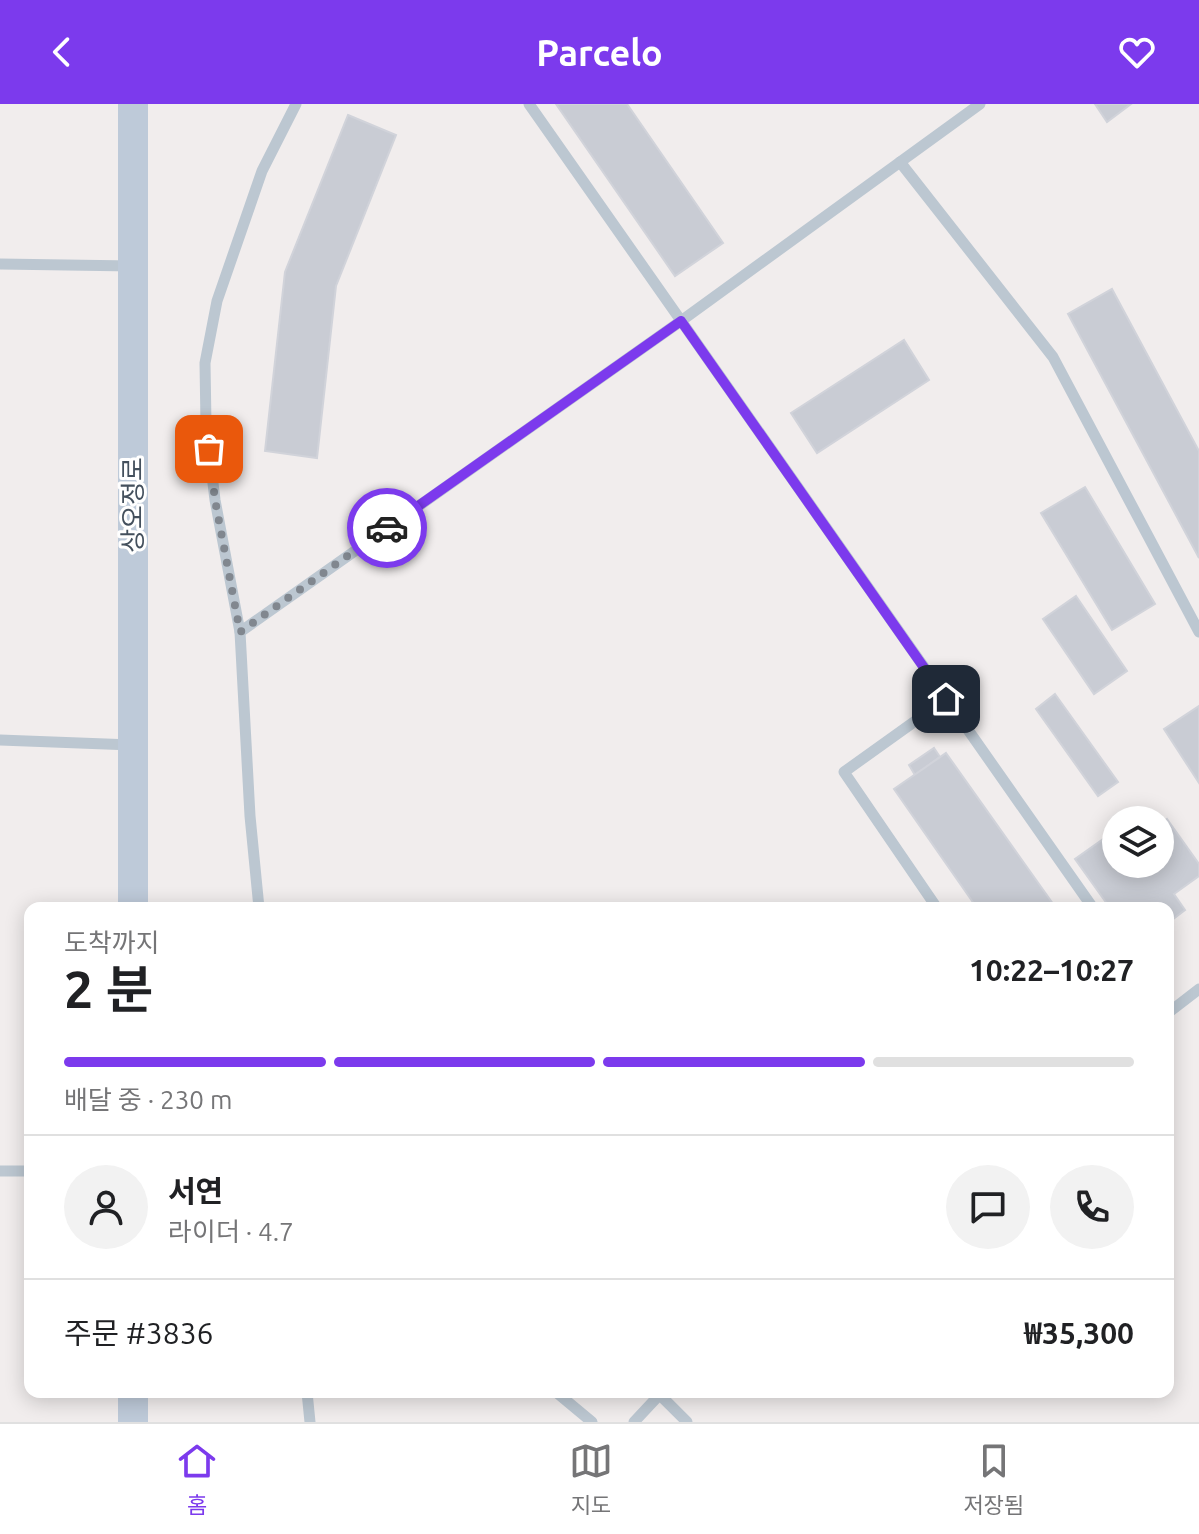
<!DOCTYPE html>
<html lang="ko">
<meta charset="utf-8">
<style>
:root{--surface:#fff;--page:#f2f2f2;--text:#202124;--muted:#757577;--line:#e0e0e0;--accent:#7c3aed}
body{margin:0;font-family:Ubuntu,"Noto Sans KR",sans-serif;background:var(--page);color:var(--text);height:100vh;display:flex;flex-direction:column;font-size:30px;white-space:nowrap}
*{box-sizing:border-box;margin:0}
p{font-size:26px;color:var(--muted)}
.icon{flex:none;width:44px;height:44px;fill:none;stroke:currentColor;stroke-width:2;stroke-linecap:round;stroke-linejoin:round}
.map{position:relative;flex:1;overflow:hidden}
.details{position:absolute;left:24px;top:798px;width:1150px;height:496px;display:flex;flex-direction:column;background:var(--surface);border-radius:16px;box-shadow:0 4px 20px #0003}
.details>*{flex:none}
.buttons{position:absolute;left:1102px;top:702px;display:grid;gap:16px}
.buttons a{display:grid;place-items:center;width:72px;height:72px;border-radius:50%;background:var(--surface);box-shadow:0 4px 20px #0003;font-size:40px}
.pin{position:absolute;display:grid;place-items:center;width:68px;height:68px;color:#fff;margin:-34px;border-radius:16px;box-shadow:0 4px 12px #0006}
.courier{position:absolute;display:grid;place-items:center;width:80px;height:80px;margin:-40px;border:6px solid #7c3aed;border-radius:50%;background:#fff;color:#222;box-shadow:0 2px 10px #0007}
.headline em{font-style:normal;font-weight:600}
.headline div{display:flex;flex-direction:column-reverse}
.headline{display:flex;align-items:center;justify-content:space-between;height:136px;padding:0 40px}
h1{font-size:52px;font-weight:600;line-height:60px}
.bar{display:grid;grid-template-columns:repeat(4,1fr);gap:12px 8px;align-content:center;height:96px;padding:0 40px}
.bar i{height:10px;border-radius:6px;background:var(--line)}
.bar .selected{background:var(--accent)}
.bar p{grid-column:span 4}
.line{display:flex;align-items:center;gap:20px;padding:0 40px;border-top:2px solid var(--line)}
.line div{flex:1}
.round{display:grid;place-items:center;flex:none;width:84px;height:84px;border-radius:42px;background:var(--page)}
header{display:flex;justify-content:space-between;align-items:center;height:104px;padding:0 40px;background:var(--accent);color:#fff;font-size:36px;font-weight:600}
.menu{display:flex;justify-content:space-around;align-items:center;height:112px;border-top:2px solid var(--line);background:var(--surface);font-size:22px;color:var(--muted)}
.menu a{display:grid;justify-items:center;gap:4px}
.menu .selected{color:var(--accent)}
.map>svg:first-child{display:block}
.building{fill:#c9ccd4;stroke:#d1d3da;stroke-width:2}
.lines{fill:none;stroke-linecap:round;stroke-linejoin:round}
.lane{stroke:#bcc7d1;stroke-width:11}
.secondary{stroke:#becad9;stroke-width:30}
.done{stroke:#81878f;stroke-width:8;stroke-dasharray:0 14.4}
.route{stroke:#7c3aed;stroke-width:10}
.labels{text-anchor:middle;stroke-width:6;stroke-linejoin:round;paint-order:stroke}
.street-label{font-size:26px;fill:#44505d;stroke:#fff}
</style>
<header><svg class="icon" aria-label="back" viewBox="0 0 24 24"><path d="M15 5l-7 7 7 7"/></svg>Parcelo<svg class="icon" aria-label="heart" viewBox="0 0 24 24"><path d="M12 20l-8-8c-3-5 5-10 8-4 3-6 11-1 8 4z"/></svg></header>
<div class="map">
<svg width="1199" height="1318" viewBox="0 0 1199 1318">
<rect width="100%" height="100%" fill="#f1eded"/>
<g class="building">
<path d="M 556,0 L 627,0 L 723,139 L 675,172 Z"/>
<path d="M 1095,0 L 1131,0 L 1107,18 Z"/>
<path d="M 348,11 L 396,31 L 336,182 L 317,354 L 265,347 L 285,168 Z"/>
<path d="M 1112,185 L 1199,347 L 1199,454 L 1068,210 Z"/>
<path d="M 904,236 L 929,276 L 817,349 L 791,309 Z"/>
<path d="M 1085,383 L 1155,500 L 1112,526 L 1041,409 Z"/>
<path d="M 1076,492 L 1127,567 L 1094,590 L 1043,515 Z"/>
<path d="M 1055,590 L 1118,678 L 1098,692 L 1036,605 Z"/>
<path d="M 1199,602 L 1199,679 L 1164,625 Z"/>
<path d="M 934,644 L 940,653 L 915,671 L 909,661 Z"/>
<path d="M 946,649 L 1056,804 L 977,804 L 894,685 Z"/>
<path d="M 1167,715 L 1199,760 L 1199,772 L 1174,790 L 1185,806 L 1168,819 L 1168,804 L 1110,804 L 1075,755 L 1116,726 L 1116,760 L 1160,760 L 1160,720 Z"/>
</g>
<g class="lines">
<g class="lane">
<path d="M 529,0 L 1093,804"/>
<path d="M 900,58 L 1053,253 L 1199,528"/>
<path d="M 0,160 L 133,162"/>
<path d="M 240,528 L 681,217 L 980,0"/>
<path d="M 0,636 L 132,641"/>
<path d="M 259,804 L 250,712 L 240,528 L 215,396 L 206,320 L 205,259 L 217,197 L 262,67 L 296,0"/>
<path d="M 937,804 L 844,668 L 946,595"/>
<path d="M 1168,909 L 1199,885"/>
<path d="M 0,1067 L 30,1067"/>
<path d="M 307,1288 L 310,1318"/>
<path d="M 556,1288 L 592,1318"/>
<path d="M 659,1290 L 687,1318"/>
<path d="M 634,1318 L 662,1288"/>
</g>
<g class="secondary">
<path d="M 133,804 L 133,0"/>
<path d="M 133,1318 L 133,1288"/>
</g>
</g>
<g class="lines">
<path class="done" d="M 209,345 L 215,396 L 240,528 L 387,424"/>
<path class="route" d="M 387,424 L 681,217 L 946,595"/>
</g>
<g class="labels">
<g class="street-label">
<text transform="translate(133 401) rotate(-90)" y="9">상오정로</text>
</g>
</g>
</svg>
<div class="buttons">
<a><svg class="icon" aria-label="layers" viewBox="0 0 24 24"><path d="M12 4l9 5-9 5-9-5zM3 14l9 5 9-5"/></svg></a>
</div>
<div class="pin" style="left:209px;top:345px;background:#ea580c"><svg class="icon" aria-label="bag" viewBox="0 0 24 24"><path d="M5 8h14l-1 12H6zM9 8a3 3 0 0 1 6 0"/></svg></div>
<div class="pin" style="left:946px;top:595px;background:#1f2937"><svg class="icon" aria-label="home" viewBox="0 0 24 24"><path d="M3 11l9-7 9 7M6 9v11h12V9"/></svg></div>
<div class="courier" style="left:387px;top:424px"><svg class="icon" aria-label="car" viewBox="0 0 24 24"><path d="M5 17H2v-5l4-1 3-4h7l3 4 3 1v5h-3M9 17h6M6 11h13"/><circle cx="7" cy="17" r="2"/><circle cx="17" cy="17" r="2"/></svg></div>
<section class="details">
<div class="headline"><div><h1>2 분</h1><p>도착까지</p></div><em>10:22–10:27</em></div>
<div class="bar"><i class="selected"></i><i class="selected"></i><i class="selected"></i><i></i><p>배달 중 · 230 m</p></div>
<div class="line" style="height:144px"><a class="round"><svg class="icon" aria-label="person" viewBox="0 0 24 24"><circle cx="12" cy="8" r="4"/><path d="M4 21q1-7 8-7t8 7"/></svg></a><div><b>서연</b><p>라이더 · 4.7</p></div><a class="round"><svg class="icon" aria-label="chat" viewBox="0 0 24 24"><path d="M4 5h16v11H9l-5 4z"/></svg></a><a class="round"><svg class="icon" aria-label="phone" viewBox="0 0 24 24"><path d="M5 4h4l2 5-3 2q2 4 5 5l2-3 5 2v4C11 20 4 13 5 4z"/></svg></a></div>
<div class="line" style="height:104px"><div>주문 #3836</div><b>₩35,300</b></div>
</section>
</div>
<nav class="menu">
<a class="selected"><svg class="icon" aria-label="home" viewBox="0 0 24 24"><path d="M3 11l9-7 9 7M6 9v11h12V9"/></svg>홈</a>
<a><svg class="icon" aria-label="map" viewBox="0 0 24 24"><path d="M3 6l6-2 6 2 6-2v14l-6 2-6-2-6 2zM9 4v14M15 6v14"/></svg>지도</a>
<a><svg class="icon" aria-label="saved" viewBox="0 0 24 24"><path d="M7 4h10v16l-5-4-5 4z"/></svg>저장됨</a>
</nav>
